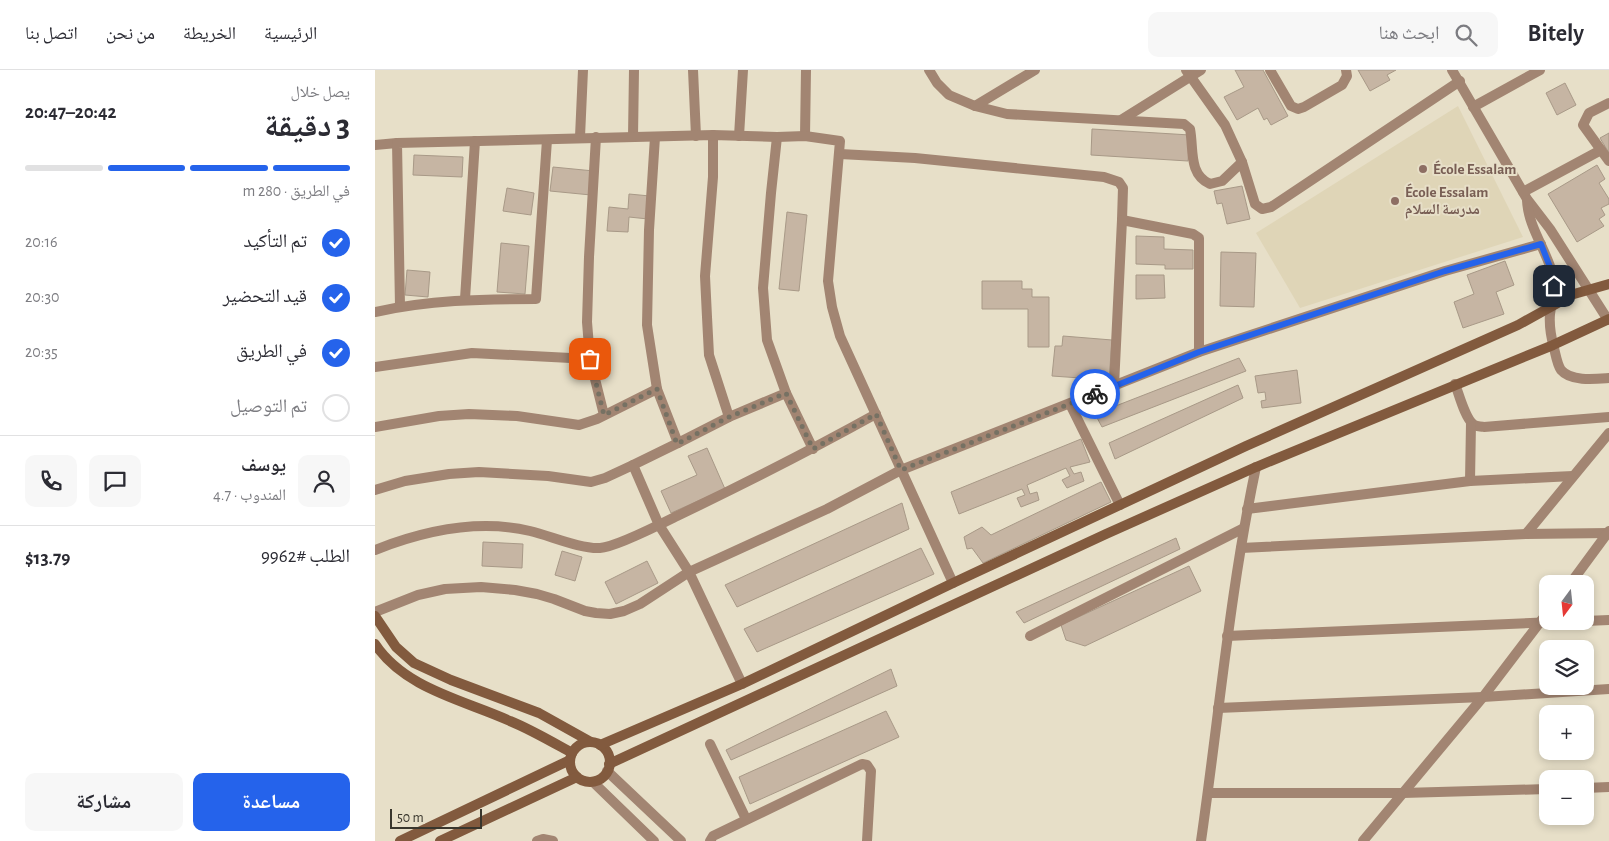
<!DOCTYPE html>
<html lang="ar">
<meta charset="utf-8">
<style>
:root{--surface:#fff;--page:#f7f7f7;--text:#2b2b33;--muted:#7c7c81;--line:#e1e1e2;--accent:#2563eb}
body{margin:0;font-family:"Alegreya Sans","Noto Naskh Arabic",sans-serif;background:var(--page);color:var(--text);direction:rtl;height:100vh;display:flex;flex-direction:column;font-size:19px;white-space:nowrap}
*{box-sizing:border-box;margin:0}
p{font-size:16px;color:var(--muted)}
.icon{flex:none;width:28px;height:28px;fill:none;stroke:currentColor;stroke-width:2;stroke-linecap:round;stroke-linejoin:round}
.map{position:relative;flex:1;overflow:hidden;direction:ltr}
.drawer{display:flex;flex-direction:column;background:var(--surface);width:375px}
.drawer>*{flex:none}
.needle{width:32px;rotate:195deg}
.fabs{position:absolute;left:1164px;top:505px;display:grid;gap:10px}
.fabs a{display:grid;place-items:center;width:55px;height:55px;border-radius:10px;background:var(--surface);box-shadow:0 2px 8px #0003;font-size:25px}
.scale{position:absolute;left:15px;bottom:12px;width:92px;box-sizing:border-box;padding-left:5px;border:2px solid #39362d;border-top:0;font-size:14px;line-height:18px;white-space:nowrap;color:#39362d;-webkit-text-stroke:4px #e7dfc8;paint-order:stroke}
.pin{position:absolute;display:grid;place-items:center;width:42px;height:42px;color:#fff;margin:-21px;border-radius:10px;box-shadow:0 2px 8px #0006}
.courier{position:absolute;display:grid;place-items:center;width:50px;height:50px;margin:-25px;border:4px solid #2563eb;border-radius:50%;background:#fff;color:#222;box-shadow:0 1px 6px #0007}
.overview em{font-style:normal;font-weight:700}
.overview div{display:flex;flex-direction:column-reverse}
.overview{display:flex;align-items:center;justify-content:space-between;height:85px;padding:0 25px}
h1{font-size:32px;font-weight:700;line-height:38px}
.bar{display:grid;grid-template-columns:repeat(4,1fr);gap:8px 5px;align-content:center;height:60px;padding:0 25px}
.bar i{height:6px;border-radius:4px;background:var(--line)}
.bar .current{background:var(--accent)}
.bar p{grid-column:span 4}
.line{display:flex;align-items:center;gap:12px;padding:0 25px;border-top:1px solid var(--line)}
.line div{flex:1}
.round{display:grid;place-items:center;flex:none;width:52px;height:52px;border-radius:10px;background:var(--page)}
ol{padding:0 25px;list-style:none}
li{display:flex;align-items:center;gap:15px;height:55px}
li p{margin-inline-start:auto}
li .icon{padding:5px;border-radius:50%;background:var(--accent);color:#fff;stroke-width:4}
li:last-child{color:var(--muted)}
li i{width:28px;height:28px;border:2px solid var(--line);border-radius:50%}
.button{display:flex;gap:10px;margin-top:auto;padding:10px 25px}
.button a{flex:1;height:58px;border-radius:10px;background:var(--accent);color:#fff;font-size:20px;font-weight:700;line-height:58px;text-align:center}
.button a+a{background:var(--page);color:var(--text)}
header{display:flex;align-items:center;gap:30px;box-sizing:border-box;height:70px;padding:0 25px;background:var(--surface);border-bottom:1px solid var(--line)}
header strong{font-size:24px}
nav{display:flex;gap:28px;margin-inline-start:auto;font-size:18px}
.search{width:350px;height:45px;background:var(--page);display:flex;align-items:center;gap:12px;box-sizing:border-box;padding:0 18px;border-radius:10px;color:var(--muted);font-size:19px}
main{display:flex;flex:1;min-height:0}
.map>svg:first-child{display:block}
.built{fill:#dfd5b7}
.building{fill:#c6b5a3;stroke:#a89987}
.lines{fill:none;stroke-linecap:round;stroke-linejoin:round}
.street{stroke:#a28572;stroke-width:10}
.secondary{stroke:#825a3e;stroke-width:10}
.done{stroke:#767163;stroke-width:5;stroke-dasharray:0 9}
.route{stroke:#2563eb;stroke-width:6}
.education-dot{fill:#8d6e63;stroke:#e7dfc8;stroke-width:2}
.labels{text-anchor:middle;stroke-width:4;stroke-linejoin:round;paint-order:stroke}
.education-label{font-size:15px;font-weight:bold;fill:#785e54;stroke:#e7dfc8;text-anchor:start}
</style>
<header>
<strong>Bitely</strong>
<div class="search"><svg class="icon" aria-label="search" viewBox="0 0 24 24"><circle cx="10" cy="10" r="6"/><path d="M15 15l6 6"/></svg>ابحث هنا</div>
<nav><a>الرئيسية</a><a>الخريطة</a><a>من نحن</a><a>اتصل بنا</a></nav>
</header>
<main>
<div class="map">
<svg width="1234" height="771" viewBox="0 0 1234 771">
<rect width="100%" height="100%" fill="#e7dfc8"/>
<path class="built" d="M 1083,36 L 1148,167 L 925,238 L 881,163 Z"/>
<g class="building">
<path d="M 860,0 L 888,0 L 913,46 L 896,55 L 892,48 L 889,50 L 883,38 L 862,50 L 849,27 L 869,17 Z"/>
<path d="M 983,0 L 1021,0 L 1012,5 L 1015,10 L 995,21 Z"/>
<path d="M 1190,13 L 1201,35 L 1182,45 L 1171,23 Z"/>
<path d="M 717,59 L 815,65 L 813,91 L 716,85 Z"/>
<path d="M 1234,63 L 1234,83 L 1225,68 Z"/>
<path d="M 39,85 L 88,87 L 87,107 L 38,105 Z"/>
<path d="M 1222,95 L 1230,109 L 1224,113 L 1234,129 L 1234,134 L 1226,138 L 1230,145 L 1224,149 L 1229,156 L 1202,172 L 1173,124 Z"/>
<path d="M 178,97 L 219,101 L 216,125 L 175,121 Z"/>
<path d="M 867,116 L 875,149 L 852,154 L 847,133 L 842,134 L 839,121 Z"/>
<path d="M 132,118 L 159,123 L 156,145 L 128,141 Z"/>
<path d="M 254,124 L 275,126 L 273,149 L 254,147 L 253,162 L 232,161 L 234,137 L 253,139 Z"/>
<path d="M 412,142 L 432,145 L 424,221 L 404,219 Z"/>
<path d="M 761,166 L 789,167 L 789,179 L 818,180 L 818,199 L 790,199 L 790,195 L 761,194 Z"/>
<path d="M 126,173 L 154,176 L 150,224 L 122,222 Z"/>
<path d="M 846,182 L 881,183 L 879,237 L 845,236 Z"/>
<path d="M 1130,191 L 1139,215 L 1121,222 L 1129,244 L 1088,258 L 1079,232 L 1099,224 L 1092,205 Z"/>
<path d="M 32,200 L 55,202 L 53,227 L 30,225 Z"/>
<path d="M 761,205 L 789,205 L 790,228 L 761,229 Z"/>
<path d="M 607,211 L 647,211 L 647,219 L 657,219 L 657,227 L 674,227 L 674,277 L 653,277 L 653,239 L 607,239 Z"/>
<path d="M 688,266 L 737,270 L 734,310 L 677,306 L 680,276 L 687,276 Z"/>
<path d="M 864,288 L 871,301 L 727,357 L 720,344 Z"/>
<path d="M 922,300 L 926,333 L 887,338 L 886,331 L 891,330 L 890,322 L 883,323 L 880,306 Z"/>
<path d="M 863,315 L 868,328 L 740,389 L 734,373 Z"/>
<path d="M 706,369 L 715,392 L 695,397 L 699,404 L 706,402 L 709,411 L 692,418 L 687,410 L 695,406 L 691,398 L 652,415 L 655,424 L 662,422 L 664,430 L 646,437 L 642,428 L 650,425 L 647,419 L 584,444 L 576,422 Z"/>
<path d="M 332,378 L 350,419 L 296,443 L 286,421 L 322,405 L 313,386 Z"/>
<path d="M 726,412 L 736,432 L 608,493 L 597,478 L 592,479 L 589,467 L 607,457 L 616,465 Z"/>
<path d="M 527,433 L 534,459 L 362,537 L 350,515 Z"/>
<path d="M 801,468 L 805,479 L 649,553 L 641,542 Z"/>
<path d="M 108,472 L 148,474 L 147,498 L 107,496 Z"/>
<path d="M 546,478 L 559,504 L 382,582 L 369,559 Z"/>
<path d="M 187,481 L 207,487 L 200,511 L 180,505 Z"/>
<path d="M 272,491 L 283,513 L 241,534 L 230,512 Z"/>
<path d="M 814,496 L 826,521 L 710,576 L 691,570 L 686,555 Z"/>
<path d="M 516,599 L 522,616 L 356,690 L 351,680 Z"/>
<path d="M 511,641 L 524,667 L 375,734 L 364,707 Z"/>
</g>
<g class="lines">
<g class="street">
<path d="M 318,0 L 321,66"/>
<path d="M 554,0 L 562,13 L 574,25 L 600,36 L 632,44 L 809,54 L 815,59 C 819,79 813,104 835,114 L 847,111 L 867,92 L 880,134 L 887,139 L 896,137 L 1085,11"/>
<path d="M 811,0 L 850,55 L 867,92"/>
<path d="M 895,0 L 916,36 L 923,39 L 929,37 L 967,15 L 972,6 L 971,0"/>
<path d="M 1077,0 L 1152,129 L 1175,159 L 1233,250"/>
<path d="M 1234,33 L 1214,43 L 1208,55 L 1234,91"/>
<path d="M 600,36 L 660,0"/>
<path d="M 1098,37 L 1165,0"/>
<path d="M 746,50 L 826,0"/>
<path d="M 338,65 L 338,107 L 330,206 L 332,247 L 334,285 L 354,347"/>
<path d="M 364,66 L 368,0"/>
<path d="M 430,66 L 431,0"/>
<path d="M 205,67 L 208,0"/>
<path d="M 221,67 L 214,187 L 212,252 L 215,289 L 229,345"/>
<path d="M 258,67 L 259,0"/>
<path d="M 280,67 L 274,160 L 272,255 L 282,319 L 303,373 L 354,347 L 411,323"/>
<path d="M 402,67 L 396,123 L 388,218 L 392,270 L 411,323 L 438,379"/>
<path d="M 0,75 L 22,73"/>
<path d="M 465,84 L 540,88 L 729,107 L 744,112 L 748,118 L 747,150 L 739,316"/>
<path d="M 1148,122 L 1226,80"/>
<path d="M 1152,130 C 1153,156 1170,178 1177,202 C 1181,217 1177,230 1175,244 C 1174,256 1176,267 1179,278 C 1181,286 1182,294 1186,300 C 1196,312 1221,309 1234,308"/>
<path d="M 747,150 L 818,164 L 824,168 L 824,282"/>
<path d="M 90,229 L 100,71"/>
<path d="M 25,236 L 22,73 L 338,65 L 402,67 L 430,66 L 465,71 L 453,211 L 457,237 L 465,266 L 578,513"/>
<path d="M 0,242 C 54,230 105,229 161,229 L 172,70"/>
<path d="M 0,297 L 97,283 L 215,289"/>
<path d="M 1080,314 C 1084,324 1090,348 1098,354 C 1101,357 1105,356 1109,357 L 1234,347"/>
<path d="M 695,334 L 745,435"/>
<path d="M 0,357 L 64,346 L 94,344 L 142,346 L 204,355 L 222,349 L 282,319"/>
<path d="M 258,395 L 303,373"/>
<path d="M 1095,411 L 1096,353"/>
<path d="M 0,420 L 30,411 L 74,404 L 104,402 L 173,406 L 216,412 L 230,408 L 258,395 L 284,455 L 314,502 L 367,614"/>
<path d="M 872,439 L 1095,411 L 1198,406"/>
<path d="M 1151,464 L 1234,363"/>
<path d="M 866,478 L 1151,464 L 1234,463"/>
<path d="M 0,480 C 48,461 104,449 155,461 C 176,466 205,479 225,478 C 241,477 286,454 302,446 C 369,414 436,380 501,344"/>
<path d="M 1195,514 L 1234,461"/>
<path d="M 0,542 L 43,525 L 70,519 L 106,517 L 140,520 L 162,524 L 179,529 L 210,541 L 221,543 L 235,544 L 249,541 L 265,534 L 314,502 L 452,439 L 526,400 L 824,282 L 1070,201 L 1166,174"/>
<path d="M 1210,551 L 1234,550"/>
<path d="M 655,566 L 869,458"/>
<path d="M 852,566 L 1203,551"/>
<path d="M 843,638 L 1108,627 L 1234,619"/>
<path d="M 335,674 L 371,749"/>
<path d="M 232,701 L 306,771"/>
<path d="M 218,712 L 279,771"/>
<path d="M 1210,718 L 1234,717"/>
<path d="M 833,723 L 1028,723 L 1172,719"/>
<path d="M 162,771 L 168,769 L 178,771"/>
<path d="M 335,771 L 338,766 L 487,694 L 492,695 L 496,701 L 492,771"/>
<path d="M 826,771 C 844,646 855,520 881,397"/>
<path d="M 988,771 L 1108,627 L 1172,543"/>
</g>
<g class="secondary">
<path d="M 0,546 L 21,577 L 39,593 L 76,610 L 164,643 L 216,672"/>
<path d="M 0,574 C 30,619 89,630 135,651 C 157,660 177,672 197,683"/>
<circle cx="215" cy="692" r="20"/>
<path d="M 225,675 L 367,614 L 578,513 L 871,376 L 1143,255 L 1199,224 L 1234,214"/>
<path d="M 234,694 L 731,464 L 881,397 L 1178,275 L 1234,249"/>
<path d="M 25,771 L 195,690"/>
<path d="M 65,771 L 202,707"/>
</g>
</g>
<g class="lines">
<path class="done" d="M 215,289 L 229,345 L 282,319 L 302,374 L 354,347 L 411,323 L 438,379 L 501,344 L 526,400 L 720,324"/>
<path class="route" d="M 720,324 L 824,282 L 1070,201 L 1166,174 L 1177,202 L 1179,216"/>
</g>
<g class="education-dot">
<circle cx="1048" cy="99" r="5"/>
<circle cx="1020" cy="131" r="5"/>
</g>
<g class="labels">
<g class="education-label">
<text x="1058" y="104">École Essalam</text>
<text x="1030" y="127">École Essalam<tspan x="1030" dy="17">مدرسة السلام</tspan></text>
</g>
</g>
</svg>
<div class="fabs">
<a><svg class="needle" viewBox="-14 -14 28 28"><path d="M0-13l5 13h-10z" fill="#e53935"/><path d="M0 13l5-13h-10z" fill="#7c7c81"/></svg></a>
<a><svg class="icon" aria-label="layers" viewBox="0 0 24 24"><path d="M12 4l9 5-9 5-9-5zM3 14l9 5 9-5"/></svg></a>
<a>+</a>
<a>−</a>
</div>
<div class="scale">50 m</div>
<div class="pin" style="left:215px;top:289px;background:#ea580c"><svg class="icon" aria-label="bag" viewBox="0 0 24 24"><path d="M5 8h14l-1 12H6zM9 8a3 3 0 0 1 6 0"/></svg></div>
<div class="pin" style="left:1179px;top:216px;background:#1f2937"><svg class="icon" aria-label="home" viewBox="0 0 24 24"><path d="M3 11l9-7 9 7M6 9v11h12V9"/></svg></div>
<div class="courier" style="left:720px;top:324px"><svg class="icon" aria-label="bike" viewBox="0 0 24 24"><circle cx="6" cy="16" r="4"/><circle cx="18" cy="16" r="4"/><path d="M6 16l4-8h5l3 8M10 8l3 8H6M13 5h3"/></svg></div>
</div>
<section class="drawer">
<div class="overview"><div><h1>3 دقيقة</h1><p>يصل خلال</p></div><em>20:42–20:47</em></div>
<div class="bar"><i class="current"></i><i class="current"></i><i class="current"></i><i></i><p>في الطريق · 280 m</p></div>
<ol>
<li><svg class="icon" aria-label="check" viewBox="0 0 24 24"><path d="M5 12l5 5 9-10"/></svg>تم التأكيد<p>20:16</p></li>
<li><svg class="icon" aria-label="check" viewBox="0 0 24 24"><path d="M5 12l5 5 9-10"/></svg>قيد التحضير<p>20:30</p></li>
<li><svg class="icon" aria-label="check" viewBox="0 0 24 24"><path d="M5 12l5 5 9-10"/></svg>في الطريق<p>20:35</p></li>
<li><i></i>تم التوصيل</li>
</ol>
<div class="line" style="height:90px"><a class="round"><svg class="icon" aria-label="person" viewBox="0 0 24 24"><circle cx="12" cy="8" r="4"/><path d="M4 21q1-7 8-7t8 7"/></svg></a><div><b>يوسف</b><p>المندوب · 4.7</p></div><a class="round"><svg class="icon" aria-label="chat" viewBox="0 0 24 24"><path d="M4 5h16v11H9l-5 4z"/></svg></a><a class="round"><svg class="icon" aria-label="phone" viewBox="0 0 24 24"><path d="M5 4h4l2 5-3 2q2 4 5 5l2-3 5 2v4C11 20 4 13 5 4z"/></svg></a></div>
<div class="line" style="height:65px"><div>الطلب #9962</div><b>$13.79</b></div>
<div class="button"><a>مساعدة</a><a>مشاركة</a></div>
</section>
</main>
